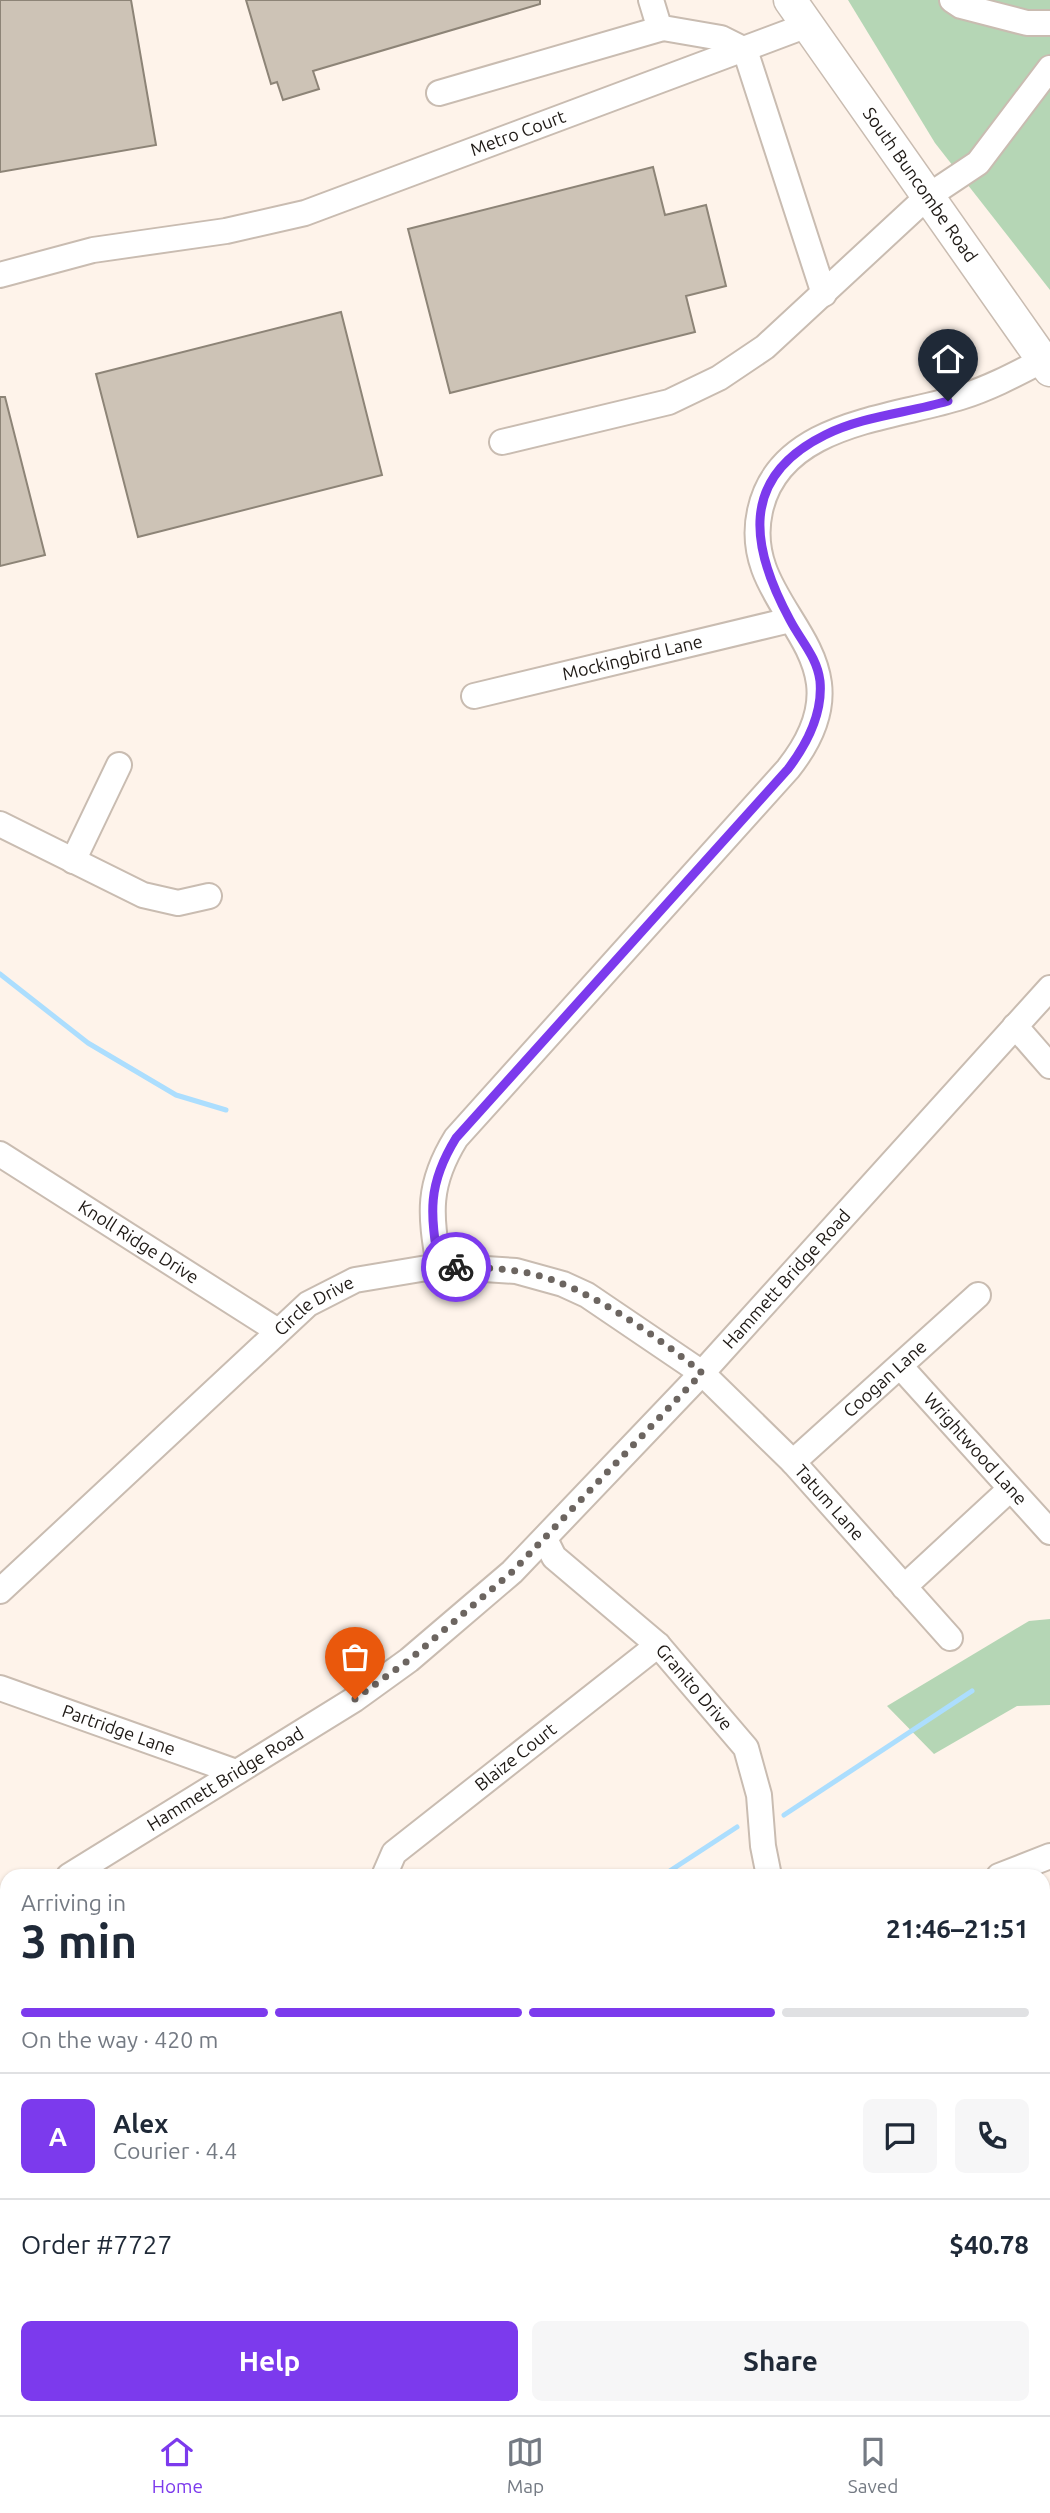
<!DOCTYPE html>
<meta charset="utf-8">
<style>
:root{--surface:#fff;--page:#f6f6f7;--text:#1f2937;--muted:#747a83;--line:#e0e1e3;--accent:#7c3aed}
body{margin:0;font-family:Ubuntu,sans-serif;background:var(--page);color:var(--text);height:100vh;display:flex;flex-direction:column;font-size:26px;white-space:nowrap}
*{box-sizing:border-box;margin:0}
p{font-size:23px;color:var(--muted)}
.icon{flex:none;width:38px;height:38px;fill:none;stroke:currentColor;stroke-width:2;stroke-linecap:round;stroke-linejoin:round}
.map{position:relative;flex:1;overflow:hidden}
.sheet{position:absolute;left:0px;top:1869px;width:1050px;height:546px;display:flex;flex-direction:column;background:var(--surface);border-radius:21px 21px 0 0;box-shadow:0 2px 5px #0004}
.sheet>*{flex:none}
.pin{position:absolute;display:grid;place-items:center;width:60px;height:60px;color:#fff;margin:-72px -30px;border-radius:50% 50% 50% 0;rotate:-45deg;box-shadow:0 0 7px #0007}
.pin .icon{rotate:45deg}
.courier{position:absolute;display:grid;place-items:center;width:70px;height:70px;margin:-35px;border:5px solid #7c3aed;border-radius:50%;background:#fff;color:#222;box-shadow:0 2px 9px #0007}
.overview em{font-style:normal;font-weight:600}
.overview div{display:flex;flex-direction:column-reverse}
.overview{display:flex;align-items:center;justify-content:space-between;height:119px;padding:0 21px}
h1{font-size:46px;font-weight:600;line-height:52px}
.bar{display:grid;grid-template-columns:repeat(4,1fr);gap:10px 7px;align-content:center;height:84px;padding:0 21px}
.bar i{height:9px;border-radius:5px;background:var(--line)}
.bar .active{background:var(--accent)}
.bar p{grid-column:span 4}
.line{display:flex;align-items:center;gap:18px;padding:0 21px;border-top:2px solid var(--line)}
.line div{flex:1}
.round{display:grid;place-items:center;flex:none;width:74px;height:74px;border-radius:10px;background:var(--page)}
.action{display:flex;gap:14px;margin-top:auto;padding:14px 21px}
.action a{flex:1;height:80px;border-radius:10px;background:var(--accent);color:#fff;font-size:28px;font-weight:600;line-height:80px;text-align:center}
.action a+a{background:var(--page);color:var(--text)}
.menu{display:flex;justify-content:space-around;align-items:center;height:98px;border-top:2px solid var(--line);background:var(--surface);font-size:19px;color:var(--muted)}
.menu a{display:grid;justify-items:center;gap:4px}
.menu .active{color:var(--accent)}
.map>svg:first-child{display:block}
.green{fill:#b5d6b5}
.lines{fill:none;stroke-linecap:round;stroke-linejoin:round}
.stream{stroke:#acdefe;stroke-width:5}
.building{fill:#cdc3b6;stroke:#8d8477;stroke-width:2}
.minor-casing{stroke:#c9bcb1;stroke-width:28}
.major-casing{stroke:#c9bcb1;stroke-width:35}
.minor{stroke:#fff;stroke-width:24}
.major{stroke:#fff;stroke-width:32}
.done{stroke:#6c6560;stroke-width:7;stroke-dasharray:0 12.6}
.route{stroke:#7c3aed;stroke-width:9}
.labels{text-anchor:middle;stroke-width:7;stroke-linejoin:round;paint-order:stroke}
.street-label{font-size:18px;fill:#1e1915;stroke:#fff}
</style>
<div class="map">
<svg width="1050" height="2415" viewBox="0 0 1050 2415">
<rect width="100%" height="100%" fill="#fef3ea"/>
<g class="green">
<path d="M 848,0 L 1050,0 L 1050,290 L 935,143 Z"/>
<path d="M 1050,1619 L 1050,1705 L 1017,1706 L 934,1754 L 887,1706 L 1029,1621 Z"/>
</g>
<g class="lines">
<g class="stream">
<path d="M 0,974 L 88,1043 L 176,1095 L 226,1110"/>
<path d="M 784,1815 L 972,1691"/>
<path d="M 662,1876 L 737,1827"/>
<path d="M 0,2380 L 7,2379"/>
</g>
</g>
<g class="building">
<path d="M 0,0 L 131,0 L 156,145 L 0,172 Z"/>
<path d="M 246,0 L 540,0 L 540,4 L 313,71 L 319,89 L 283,100 L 277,82 L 271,84 Z"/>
<path d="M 653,167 L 665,215 L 706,205 L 726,286 L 686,296 L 695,332 L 450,393 L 408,229 Z"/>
<path d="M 341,312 L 382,475 L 138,537 L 96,374 Z"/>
<path d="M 0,397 L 5,397 L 45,555 L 0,566 Z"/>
</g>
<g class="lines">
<g class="minor-casing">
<g id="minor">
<path d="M 651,0 L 658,23 L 663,28 L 721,38 L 745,50 L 824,294"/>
<path d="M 952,0 L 961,6 L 1027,23 L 1050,23"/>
<path d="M 439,93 L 663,28"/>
<path id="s1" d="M 0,275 L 93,250 L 226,231 L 305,213 L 805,26"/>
<path d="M 502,442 L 669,402 L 719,378 L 765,347 L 927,197 L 978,163 L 1050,68"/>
<path id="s2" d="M 474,696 L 790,620"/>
<path d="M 0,824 L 143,895 L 178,903 L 209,896"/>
<path d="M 73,861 L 119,765"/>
<path d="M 1015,1026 L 1050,1066"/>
<path id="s3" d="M 0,1154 L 278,1331"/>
<path d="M 439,1266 C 430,1213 427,1185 456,1138 L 788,769 C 881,652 737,613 760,511 C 779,422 892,419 961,397 C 990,388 1016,374 1043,360"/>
<path id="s4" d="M 900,1366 L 1050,1532"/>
<path id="s5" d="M 793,1462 L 978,1295"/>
<path id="s6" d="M 545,1539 L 554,1557 L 658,1645 L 746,1748 L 759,1795 L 763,1846 L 769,1876"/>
<path d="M 904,1587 L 1010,1489"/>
<path id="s7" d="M 0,1591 L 308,1304 L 355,1280 L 439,1266 L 516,1271 L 563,1284 L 587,1295 L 702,1373 L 793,1462 L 950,1638"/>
<path id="s8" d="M 0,1688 L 236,1772"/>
<path id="s9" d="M 69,1876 L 355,1699 L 409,1660 L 512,1572 L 702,1373 L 1050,988"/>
<path id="s10" d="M 384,1876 L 394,1853 L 658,1645"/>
<path d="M 999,1876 L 1050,1856"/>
<path d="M 0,1918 L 7,1914"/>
<path d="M 0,2195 L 7,2207"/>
<path d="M 1043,2305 L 1050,2300"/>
<path d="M 1043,2370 L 1050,2376"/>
<path d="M 132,2408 L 137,2415"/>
<path d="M 506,2408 L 507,2415"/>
<path d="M 754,2415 L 759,2408"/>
</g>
</g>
<g class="major-casing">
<g id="major">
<path id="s11" d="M 790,0 L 1050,370"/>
</g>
</g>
<use href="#minor" class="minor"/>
<use href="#major" class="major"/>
</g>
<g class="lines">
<path class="done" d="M 355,1699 L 409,1660 L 512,1572 L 702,1373 C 661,1339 587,1287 536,1275 C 510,1268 483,1268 456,1267"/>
<path class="route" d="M 456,1267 L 439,1266 C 430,1213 427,1185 456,1138 L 788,769 C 807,744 823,714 820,681 C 817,657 801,641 790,620 C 751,548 738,478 825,435 C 863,416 908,413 948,401"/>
</g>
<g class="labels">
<g class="street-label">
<text dy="6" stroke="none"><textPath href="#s1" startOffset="539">Metro Court</textPath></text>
<text dy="6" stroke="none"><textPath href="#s11" startOffset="226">South Buncombe Road</textPath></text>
<text dy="6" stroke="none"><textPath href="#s2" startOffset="163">Mockingbird Lane</textPath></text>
<text dy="6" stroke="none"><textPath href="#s3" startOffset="164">Knoll Ridge Drive</textPath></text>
<text dy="6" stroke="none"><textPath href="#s9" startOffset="940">Hammett Bridge Road</textPath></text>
<text dy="6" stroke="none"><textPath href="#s7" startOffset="425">Circle Drive</textPath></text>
<text dy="6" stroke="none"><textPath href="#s5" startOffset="124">Coogan Lane</textPath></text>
<text dy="6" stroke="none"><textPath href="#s4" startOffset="112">Wrightwood Lane</textPath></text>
<text dy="6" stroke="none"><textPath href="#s7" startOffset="1032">Tatum Lane</textPath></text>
<text dy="6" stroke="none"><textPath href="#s6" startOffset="212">Granito Drive</textPath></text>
<text dy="6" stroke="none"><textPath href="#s8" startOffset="126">Partridge Lane</textPath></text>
<text dy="6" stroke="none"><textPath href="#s10" startOffset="180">Blaize Court</textPath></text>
<text dy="6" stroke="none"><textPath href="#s9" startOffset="184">Hammett Bridge Road</textPath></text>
</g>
</g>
</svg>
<div class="pin" style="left:355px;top:1699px;background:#ea580c"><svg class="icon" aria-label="bag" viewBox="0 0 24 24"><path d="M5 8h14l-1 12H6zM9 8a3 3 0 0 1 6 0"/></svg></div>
<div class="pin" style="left:948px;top:401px;background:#1f2937"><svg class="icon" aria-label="home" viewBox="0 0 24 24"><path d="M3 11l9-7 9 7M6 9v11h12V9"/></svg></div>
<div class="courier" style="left:456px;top:1267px"><svg class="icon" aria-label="bike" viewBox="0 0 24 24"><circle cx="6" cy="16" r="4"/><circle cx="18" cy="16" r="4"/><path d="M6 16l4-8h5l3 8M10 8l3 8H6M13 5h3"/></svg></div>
<section class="sheet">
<div class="overview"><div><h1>3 min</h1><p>Arriving in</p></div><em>21:46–21:51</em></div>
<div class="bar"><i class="active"></i><i class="active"></i><i class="active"></i><i></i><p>On the way · 420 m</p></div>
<div class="line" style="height:126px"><b class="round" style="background:var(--accent);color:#fff">A</b><div><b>Alex</b><p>Courier · 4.4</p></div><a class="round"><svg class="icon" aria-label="chat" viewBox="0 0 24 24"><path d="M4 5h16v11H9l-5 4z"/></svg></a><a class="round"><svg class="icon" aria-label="phone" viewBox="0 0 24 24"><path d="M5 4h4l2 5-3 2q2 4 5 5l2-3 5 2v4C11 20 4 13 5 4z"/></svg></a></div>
<div class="line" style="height:91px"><div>Order #7727</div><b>$40.78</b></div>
<div class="action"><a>Help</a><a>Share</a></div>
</section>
</div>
<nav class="menu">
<a class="active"><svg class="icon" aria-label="home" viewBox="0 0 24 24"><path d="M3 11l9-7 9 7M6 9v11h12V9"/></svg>Home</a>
<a><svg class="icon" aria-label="map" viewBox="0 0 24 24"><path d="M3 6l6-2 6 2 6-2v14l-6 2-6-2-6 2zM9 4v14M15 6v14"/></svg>Map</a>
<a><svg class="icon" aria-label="saved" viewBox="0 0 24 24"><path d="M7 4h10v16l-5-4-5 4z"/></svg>Saved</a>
</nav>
